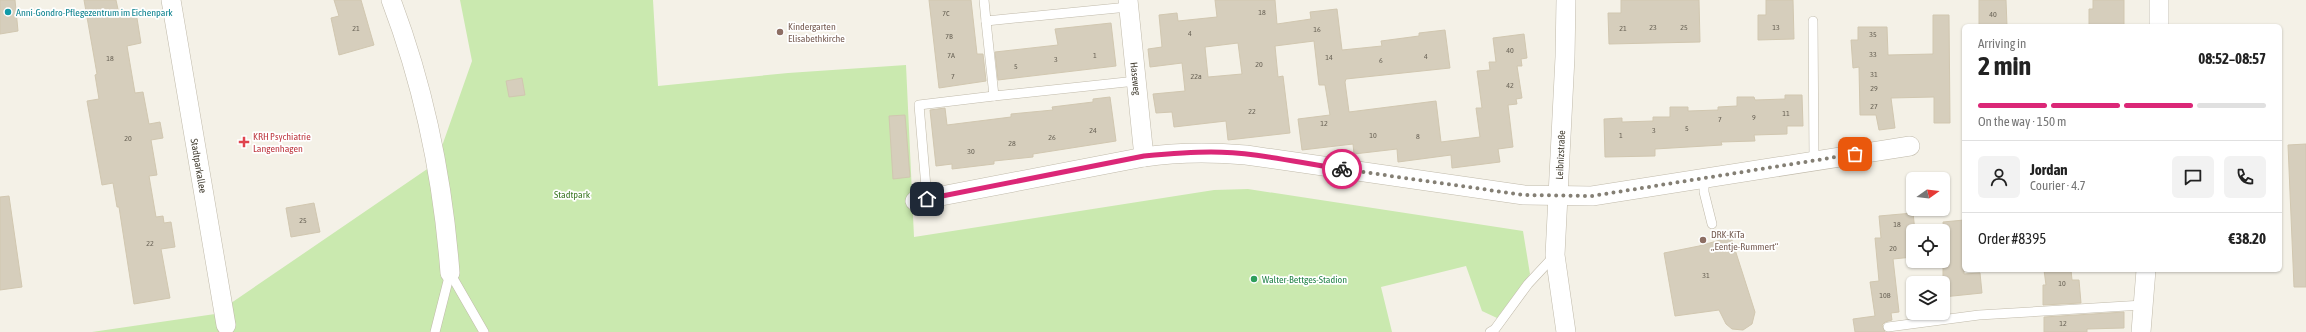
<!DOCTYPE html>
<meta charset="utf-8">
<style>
:root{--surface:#fff;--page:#f2f2f2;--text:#222;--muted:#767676;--line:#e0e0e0;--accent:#db2777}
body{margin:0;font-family:"Asap Condensed",sans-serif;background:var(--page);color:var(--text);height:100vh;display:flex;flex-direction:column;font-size:15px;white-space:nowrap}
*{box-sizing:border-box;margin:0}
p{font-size:13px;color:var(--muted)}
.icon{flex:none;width:22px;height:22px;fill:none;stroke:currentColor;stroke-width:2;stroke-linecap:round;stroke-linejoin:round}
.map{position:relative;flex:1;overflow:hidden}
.details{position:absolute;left:1962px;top:24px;width:320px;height:248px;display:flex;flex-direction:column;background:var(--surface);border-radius:6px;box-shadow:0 1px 3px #0004}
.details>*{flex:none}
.needle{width:26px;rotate:76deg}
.fabs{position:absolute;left:1906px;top:172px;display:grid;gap:8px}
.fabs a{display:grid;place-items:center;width:44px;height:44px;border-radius:6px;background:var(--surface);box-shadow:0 1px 3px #0004;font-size:20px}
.pin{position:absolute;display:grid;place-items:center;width:34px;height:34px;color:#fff;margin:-17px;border-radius:8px;box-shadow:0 2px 6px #0006}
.courier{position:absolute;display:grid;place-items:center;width:40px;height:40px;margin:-20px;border:3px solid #db2777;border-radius:50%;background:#fff;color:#222;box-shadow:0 1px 5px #0007}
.head em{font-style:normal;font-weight:700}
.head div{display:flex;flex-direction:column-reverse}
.head{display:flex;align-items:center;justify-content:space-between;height:68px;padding:0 16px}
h1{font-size:26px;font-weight:700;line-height:30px}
.bar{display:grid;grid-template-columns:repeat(4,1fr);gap:6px 4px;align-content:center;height:48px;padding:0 16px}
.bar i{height:5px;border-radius:3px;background:var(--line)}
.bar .current{background:var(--accent)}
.bar p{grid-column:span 4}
.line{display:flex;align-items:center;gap:10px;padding:0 16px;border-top:1px solid var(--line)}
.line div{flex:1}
.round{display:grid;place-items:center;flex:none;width:42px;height:42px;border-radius:6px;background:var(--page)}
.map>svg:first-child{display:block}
.green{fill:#cae9af}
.building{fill:#d6cebc;stroke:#d1c7b0;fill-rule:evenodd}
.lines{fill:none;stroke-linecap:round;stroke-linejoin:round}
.service-casing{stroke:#c0baaa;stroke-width:10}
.minor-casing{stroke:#c0baaa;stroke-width:20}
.service{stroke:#fff;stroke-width:9}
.minor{stroke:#fff;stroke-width:19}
.done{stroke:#847f74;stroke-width:4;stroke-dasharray:0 7.2}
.route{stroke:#db2777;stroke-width:5}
.culture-dot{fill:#0f9aa8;stroke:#fff;stroke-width:1.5}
.education-dot{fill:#8d6e63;stroke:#fff;stroke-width:1.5}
.health-dot{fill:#e0444e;stroke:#fff;stroke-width:1.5}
.leisure-dot{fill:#2e9e5b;stroke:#fff;stroke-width:1.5}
.labels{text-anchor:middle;stroke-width:3.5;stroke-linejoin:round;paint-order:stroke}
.number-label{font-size:8px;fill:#6b6558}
.culture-label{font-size:10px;fill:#0d838f;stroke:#fff;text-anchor:start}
.education-label{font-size:10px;fill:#785e54;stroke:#fff;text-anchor:start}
.street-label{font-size:10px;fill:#474236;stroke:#fff}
.health-label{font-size:10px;fill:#be3a42;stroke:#fff;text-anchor:start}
.park-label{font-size:10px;fill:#3f7a28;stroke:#fff}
.leisure-label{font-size:10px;fill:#27864d;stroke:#fff;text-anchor:start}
</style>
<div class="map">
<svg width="2306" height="332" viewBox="0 0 2306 332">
<rect width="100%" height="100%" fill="#f4f1e7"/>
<path class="green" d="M 460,0 L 653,0 L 658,86 L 788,73 L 906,65 L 914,237 L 1214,190 L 1248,189 L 1523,231 L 1530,274 L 1497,318 L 1482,311 L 1466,266 L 1381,287 L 1392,332 L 92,332 L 215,314 L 436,163 L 472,61 Z"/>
<g class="building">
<path d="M 0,0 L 15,0 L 18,31 L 0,34 Z"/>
<path d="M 84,0 L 116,0 L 119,14 L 136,12 L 141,43 L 127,46 L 135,93 L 143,92 L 149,124 L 160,122 L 163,138 L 151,140 L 157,175 L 149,176 L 156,217 L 163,216 L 164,223 L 171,222 L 175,247 L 161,249 L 170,298 L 134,304 L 119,207 L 117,207 L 113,183 L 102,185 L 87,101 L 99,99 L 95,75 L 97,74 Z"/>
<path d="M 334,0 L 361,0 L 374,45 L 339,55 L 331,18 L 339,16 Z"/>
<path d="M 929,0 L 971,0 L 977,54 L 983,54 L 986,81 L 939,88 Z"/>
<path d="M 1215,0 L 1275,0 L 1277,24 L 1311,19 L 1310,12 L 1337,9 L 1342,50 L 1382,46 L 1381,41 L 1419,36 L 1419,33 L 1445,30 L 1450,68 L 1346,79 L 1345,82 L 1349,112 L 1436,101 L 1441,142 L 1480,137 L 1476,108 L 1482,108 L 1477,71 L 1490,70 L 1489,62 L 1496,62 L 1493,38 L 1524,34 L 1527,58 L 1521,59 L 1522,66 L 1517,66 L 1522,98 L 1516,99 L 1517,104 L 1508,105 L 1513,147 L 1498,149 L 1500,162 L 1452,168 L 1451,155 L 1398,162 L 1397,149 L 1354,154 L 1353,144 L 1302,150 L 1298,119 L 1330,115 L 1325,85 L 1319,85 L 1314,41 L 1275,46 L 1278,77 L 1283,76 L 1290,133 L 1228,140 L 1226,121 L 1174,127 L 1172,112 L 1156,113 L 1153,94 L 1185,91 L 1182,63 L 1150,67 L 1148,49 L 1162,47 L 1159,15 L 1177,13 L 1178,21 L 1217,17 ZM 1238,43 L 1242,74 L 1208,77 L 1205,47 Z"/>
<path d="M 1621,0 L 1699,0 L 1700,42 L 1609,44 L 1608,13 L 1621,13 Z"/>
<path d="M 1766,0 L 1793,0 L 1794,39 L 1758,40 L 1758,15 L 1766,15 Z"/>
<path d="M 1979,0 L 2006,0 L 2007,26 L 1979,26 Z"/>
<path d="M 2093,0 L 2124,0 L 2124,26 L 2089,26 L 2089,9 L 2093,9 Z"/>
<path d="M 1933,15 L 1949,15 L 1950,123 L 1934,123 L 1934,97 L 1891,98 L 1895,128 L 1879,130 L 1876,115 L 1860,115 L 1859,67 L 1853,68 L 1851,40 L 1858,40 L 1858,27 L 1887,27 L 1888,55 L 1933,54 Z"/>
<path d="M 1111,23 L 1116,66 L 998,80 L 995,52 L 1058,45 L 1055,29 Z"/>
<path d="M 522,78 L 525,95 L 509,97 L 506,81 Z"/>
<path d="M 1785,95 L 1802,95 L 1803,126 L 1787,126 L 1787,134 L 1754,135 L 1755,141 L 1721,142 L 1722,145 L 1655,149 L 1655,156 L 1605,157 L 1604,119 L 1622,118 L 1622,122 L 1653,121 L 1653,117 L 1670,117 L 1670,107 L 1688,107 L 1688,111 L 1718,110 L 1718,107 L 1737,106 L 1737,97 L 1754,97 L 1755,100 L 1785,99 Z"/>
<path d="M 1110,97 L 1116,141 L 1033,154 L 1033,157 L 994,161 L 994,164 L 952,169 L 952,164 L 936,166 L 930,110 L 945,108 L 947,125 L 1011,117 L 1011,114 L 1053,110 L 1052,107 L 1093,102 L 1093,99 Z"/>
<path d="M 905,115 L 910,177 L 893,179 L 889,116 Z"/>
<path d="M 2306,144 L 2306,287 L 2294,287 L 2288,145 Z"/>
<path d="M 9,196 L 22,287 L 0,290 L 0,197 Z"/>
<path d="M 314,203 L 320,232 L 291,237 L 286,208 Z"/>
<path d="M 1913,213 L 1915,231 L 1913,231 L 1913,257 L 1893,259 L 1899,312 L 1891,313 L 1892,320 L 1885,322 L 1882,325 L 1885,332 L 1855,332 L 1853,319 L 1875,316 L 1870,282 L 1879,281 L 1875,238 L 1881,238 L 1879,216 Z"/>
<path d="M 1964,220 L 1964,274 L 1980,273 L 1982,293 L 1943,297 L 1943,243 L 1945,243 L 1943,222 Z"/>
<path d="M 1731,237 L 1755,312 L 1752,324 L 1743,330 L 1732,329 L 1726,324 L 1719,310 L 1675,316 L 1664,253 L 1699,246 Z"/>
<path d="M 2044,270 L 2071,270 L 2072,280 L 2079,280 L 2081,303 L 2043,305 L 2043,285 L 2046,285 Z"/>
<path d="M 2124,312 L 2124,328 L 2087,329 L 2087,332 L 2044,332 L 2044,317 Z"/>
</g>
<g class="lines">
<g class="service-casing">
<g id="service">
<path d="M 984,0 L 986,21 L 1128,7"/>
<path d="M 986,21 L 994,96 L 1136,81"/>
<path d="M 1813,21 L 1814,161"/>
<path d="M 1704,178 L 1704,192 L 1712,224"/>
<path d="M 927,199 L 919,105 L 994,96"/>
<path d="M 450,273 L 484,332"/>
<path d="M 1888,327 L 1979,315 L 2143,305"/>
<path d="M 435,332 L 450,273"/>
<path d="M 1490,332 L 1495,329 L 1528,284 L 1555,255"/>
</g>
</g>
<g class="minor-casing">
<g id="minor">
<path id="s1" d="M 171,0 L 226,325"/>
<path d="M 391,0 C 424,87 443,180 450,273"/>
<path id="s2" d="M 1128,0 L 1144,157"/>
<path d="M 2159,0 L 2159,26"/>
<path d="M 915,201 L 1144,157 C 1178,152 1211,152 1246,155 L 1524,195 L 1592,196 L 1910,146"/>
<path id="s3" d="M 1566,332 L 1555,255 L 1565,57 L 1566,0"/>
<path d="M 2141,332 L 2146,270"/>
</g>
</g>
<use href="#service" class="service"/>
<use href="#minor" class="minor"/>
</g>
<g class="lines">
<path class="done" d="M 1342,169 L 1524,195 L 1592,196 L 1855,154"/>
<path class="route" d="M 927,199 L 1144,156 C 1166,154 1189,152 1211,152 C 1255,152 1299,163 1342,169"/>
</g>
<circle class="culture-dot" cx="8" cy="12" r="4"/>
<g class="education-dot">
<circle cx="780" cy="32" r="4"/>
<circle cx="1703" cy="240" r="4"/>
</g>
<path class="health-dot" d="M242 136h4v4h4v4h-4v4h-4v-4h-4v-4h4z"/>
<circle class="leisure-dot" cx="1254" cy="279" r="4"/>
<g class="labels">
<g class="number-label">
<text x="1262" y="15">18</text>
<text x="946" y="16">7C</text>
<text x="1993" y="17">40</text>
<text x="1653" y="30">23</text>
<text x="1684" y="30">25</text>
<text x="1776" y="30">13</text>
<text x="356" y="31">21</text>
<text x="1623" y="31">21</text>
<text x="1317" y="32">16</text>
<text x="1190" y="36">4</text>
<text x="1873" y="37">35</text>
<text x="949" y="39">7B</text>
<text x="1510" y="53">40</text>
<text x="1873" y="57">33</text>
<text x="951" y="58">7A</text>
<text x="1095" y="58">1</text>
<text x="1426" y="59">4</text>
<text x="1329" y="60">14</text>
<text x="110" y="61">18</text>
<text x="1056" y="62">3</text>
<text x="1381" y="63">6</text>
<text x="1259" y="67">20</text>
<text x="1016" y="69">5</text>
<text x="1874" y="77">31</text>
<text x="953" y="79">7</text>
<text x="1196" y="79">22a</text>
<text x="1510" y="88">42</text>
<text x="1874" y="91">29</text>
<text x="1874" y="109">27</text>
<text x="1252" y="114">22</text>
<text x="1786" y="116">11</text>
<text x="1754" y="120">9</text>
<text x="1720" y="122">7</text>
<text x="1324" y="126">12</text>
<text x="1687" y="131">5</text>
<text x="1093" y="133">24</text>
<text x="1654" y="133">3</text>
<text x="1373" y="138">10</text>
<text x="1621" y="138">1</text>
<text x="1418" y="139">8</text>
<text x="1052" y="140">26</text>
<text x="128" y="141">20</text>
<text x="1012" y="146">28</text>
<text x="971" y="154">30</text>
<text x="303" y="223">25</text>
<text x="1897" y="227">18</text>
<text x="150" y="246">22</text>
<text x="1893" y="251">20</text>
<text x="1706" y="278">31</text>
<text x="2062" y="286">10</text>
<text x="1885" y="298">10B</text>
<text x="2063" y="326">12</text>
</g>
<g class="culture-label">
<text x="16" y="16">Anni-Gondro-Pflegezentrum im Eichenpark</text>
</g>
<g class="education-label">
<text x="788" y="30">Kindergarten<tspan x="788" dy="12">Elisabethkirche</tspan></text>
<text x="1711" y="238">DRK-KiTa<tspan x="1711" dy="12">„Eentje-Rummert“</tspan></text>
</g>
<g class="street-label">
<text dy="4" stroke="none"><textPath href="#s2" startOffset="79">Haseweg</textPath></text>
<text dy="4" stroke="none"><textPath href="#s3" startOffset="178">Leibnizstraße</textPath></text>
<text dy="4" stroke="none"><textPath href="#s1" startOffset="168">Stadtparkallee</textPath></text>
</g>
<g class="health-label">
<text x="253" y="140">KRH Psychiatrie<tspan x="253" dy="12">Langenhagen</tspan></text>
</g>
<g class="park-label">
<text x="572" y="198">Stadtpark</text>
</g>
<g class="leisure-label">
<text x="1262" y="283">Walter-Bettges-Stadion</text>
</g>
</g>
</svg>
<div class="fabs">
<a><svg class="needle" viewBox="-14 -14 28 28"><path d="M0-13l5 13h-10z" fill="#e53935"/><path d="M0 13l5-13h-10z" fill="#767676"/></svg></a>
<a><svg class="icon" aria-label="locate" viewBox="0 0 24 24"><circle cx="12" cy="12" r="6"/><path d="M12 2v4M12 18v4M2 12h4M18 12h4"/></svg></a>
<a><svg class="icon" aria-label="layers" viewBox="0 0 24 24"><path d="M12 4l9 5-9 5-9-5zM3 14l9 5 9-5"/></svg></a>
</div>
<div class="pin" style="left:1855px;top:154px;background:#ea580c"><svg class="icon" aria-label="bag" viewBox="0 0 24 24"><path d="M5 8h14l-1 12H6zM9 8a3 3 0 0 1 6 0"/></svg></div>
<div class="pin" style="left:927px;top:199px;background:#1f2937"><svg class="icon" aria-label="home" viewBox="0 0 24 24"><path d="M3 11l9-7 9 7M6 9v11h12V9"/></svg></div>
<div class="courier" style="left:1342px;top:169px"><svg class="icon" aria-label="bike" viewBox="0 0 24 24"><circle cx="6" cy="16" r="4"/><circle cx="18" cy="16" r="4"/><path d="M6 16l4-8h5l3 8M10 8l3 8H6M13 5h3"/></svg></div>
<section class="details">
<div class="head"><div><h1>2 min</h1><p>Arriving in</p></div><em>08:52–08:57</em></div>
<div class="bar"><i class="current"></i><i class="current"></i><i class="current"></i><i></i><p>On the way · 150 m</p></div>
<div class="line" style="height:72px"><a class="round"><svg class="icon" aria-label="person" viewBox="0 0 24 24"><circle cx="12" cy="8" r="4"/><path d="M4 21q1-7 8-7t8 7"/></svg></a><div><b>Jordan</b><p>Courier · 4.7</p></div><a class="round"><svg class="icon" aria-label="chat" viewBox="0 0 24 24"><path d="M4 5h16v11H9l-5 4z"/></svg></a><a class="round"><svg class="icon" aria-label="phone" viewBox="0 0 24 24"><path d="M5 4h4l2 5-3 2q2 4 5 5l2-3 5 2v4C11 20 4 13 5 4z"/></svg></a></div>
<div class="line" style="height:52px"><div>Order #8395</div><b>€38.20</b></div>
</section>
</div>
